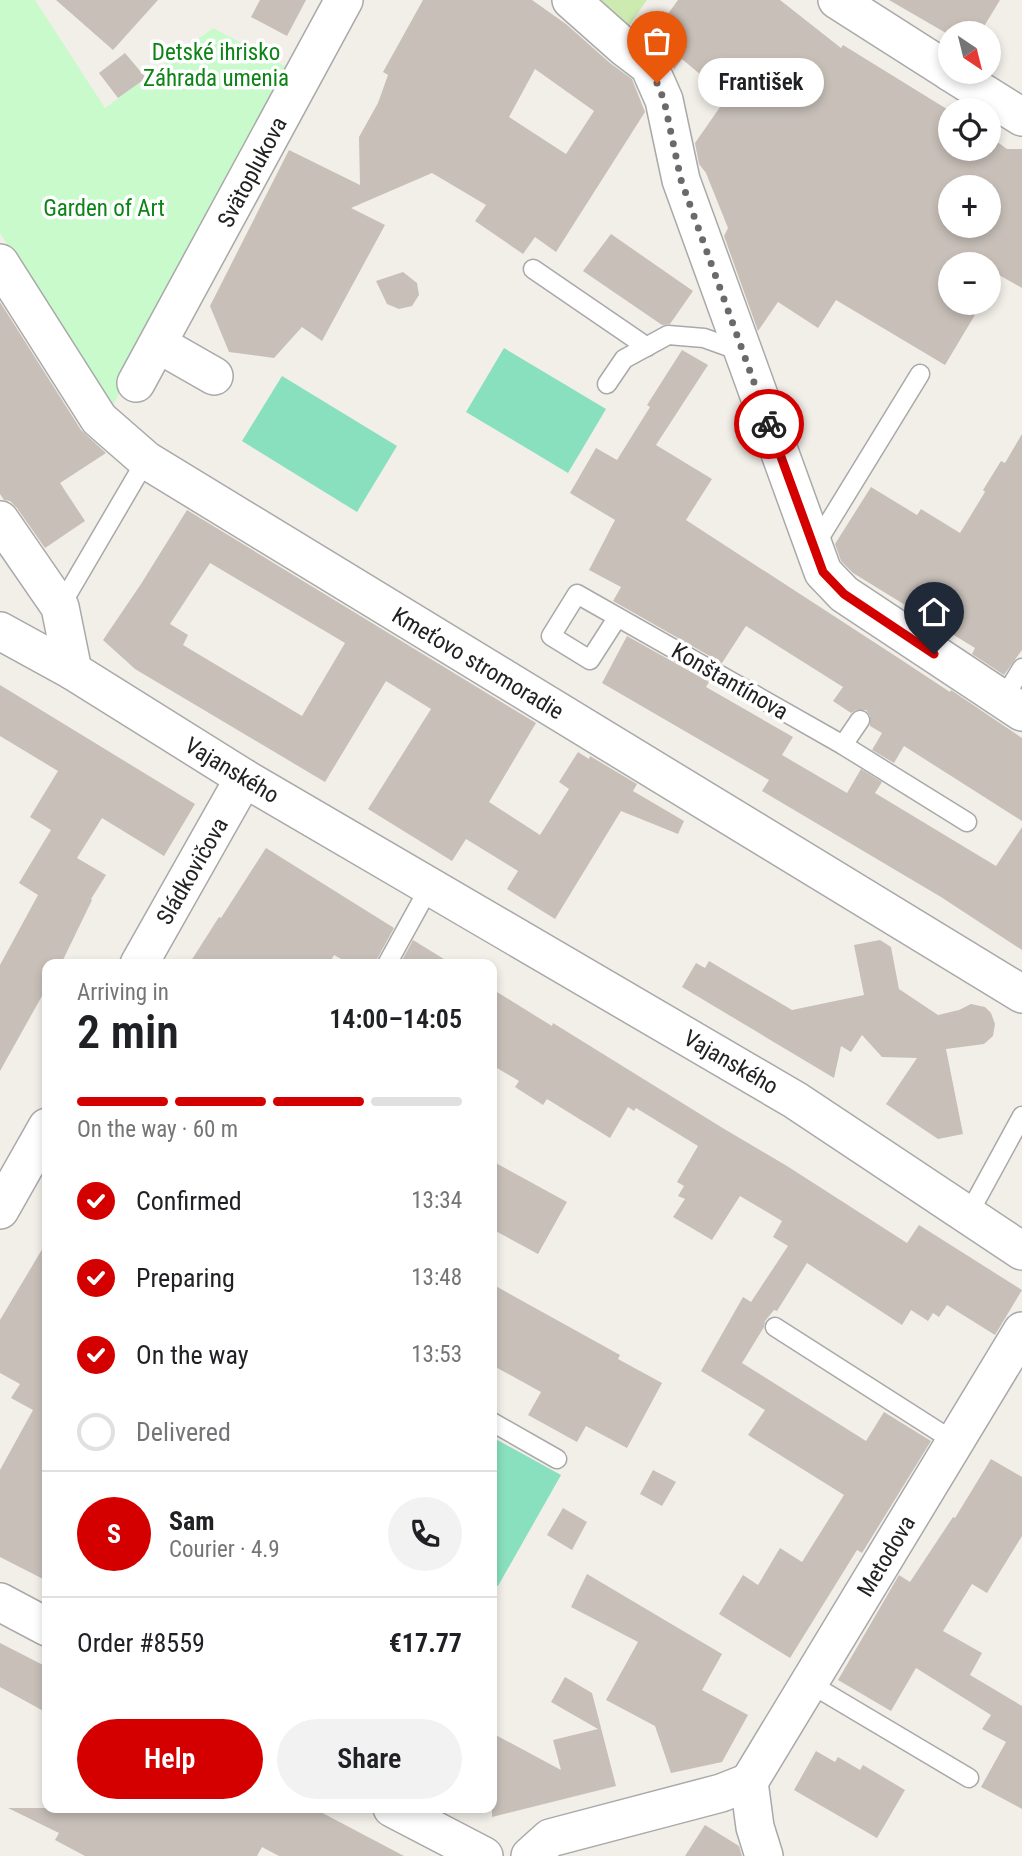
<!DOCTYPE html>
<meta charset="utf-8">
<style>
:root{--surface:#fff;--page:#f2f2f2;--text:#202124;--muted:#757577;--line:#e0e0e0;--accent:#d40000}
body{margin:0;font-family:"Roboto Condensed",sans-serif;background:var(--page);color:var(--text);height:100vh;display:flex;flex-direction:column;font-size:26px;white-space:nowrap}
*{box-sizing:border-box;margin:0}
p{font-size:23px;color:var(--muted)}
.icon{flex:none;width:38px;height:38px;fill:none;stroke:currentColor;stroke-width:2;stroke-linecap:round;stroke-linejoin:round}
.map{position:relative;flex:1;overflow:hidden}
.sheet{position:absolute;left:42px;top:959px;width:455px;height:854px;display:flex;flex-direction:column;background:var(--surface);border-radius:14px;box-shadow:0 4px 10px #0003}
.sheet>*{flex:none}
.needle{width:46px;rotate:145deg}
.tools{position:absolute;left:938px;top:21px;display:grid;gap:14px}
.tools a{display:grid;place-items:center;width:63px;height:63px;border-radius:50%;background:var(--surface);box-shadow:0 4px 10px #0003;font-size:35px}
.pin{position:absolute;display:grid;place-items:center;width:60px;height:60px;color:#fff;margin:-72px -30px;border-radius:50% 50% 50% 0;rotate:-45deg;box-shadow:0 0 7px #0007}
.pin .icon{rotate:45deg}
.courier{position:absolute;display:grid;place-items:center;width:70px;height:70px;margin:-35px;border:5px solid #d40000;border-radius:50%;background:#fff;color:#222;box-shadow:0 2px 9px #0007}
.bubble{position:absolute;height:49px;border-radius:24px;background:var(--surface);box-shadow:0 4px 10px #0003;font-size:23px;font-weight:600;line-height:49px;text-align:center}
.overview em{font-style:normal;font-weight:600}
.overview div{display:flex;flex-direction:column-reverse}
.overview{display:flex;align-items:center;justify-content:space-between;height:119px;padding:0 35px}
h1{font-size:46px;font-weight:600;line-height:52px}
.bar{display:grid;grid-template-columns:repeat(4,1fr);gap:10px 7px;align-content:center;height:84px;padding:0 35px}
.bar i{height:9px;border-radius:5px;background:var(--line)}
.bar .on{background:var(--accent)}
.bar p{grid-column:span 4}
.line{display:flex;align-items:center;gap:18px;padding:0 35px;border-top:2px solid var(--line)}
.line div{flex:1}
.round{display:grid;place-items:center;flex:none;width:74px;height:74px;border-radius:37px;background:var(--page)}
ol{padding:0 35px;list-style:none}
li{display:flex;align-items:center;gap:21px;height:77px}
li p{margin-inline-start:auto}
li .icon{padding:7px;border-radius:50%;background:var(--accent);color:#fff;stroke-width:4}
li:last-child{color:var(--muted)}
li i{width:38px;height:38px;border:4px solid var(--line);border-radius:50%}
.button{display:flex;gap:14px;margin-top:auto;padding:14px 35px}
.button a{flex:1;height:80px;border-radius:42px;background:var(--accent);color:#fff;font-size:28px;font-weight:600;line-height:80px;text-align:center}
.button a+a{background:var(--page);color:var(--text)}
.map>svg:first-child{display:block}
.grass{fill:#cdebb0}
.park{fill:#c8facc}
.pitch{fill:#88e0be}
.building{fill:#c7bfb8;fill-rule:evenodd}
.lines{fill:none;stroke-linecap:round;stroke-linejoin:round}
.lane-casing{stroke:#a9a9a9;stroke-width:21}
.street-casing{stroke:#a9a9a9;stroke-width:40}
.lane{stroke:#fff;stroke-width:18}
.street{stroke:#fff;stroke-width:37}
.done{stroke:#6b6a68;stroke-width:7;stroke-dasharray:0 12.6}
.route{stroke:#d40000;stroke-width:9}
.labels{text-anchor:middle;stroke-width:7;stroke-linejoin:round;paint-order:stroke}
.park-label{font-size:23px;fill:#0c8416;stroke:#fff}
.street-label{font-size:23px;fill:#222;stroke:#fff}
</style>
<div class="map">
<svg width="1022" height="1856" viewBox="0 0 1022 1856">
<rect width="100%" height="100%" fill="#f2efe9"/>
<path class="grass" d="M 587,0 L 647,0 L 626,30 Z"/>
<path class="park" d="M 0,0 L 35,0 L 105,108 L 213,28 L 292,70 L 111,409 L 0,233 Z"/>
<g class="pitch">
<path d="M 504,348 L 606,409 L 568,473 L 466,412 Z"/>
<path d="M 282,376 L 397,446 L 357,512 L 242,441 Z"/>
<path d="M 492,1437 L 561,1475 L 498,1586 L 492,1583 Z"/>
</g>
<g class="building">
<path d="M 56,0 L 158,0 L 113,50 Z"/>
<path d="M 260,0 L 306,0 L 287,36 L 251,17 Z"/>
<path d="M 423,0 L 532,0 L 566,24 L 610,63 L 632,79 L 645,112 L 556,252 L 535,237 L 523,254 L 475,221 L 486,205 L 432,173 L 351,208 L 385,225 L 322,341 L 302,327 L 274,358 L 229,352 L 210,306 L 289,150 L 360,185 L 359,137 L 378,103 L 388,75 L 383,72 ZM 535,69 L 594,111 L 566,154 L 509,117 Z"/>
<path d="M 678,0 L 780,0 L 841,48 L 843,45 L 950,111 L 950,149 L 989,149 L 989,136 L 1007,149 L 1022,149 L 1022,288 L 999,275 L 989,291 L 989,264 L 950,264 L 950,303 L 982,303 L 945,365 L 836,300 L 818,328 L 778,302 L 758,331 L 724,236 L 728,228 L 706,173 L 699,164 L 695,143 L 727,97 L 682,59 L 674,70 L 668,58 L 662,50 L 649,40 ZM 950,187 L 989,187 L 989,226 L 950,226 Z"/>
<path d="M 889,0 L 1000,0 L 980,33 L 946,33 Z"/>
<path d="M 125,53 L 146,78 L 118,98 L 99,73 Z"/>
<path d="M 611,234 L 693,291 L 670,324 L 662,325 L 583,271 Z"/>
<path d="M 403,272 L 417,283 L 419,295 L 412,306 L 399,309 L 387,304 L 376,281 Z"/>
<path d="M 0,302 L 81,430 L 106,453 L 60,483 L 85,521 L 45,548 L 17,508 L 10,501 L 4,500 L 0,494 Z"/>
<path d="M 682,350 L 708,365 L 656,445 L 712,479 L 686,520 L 900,659 L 950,692 L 951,690 L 1022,738 L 1022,821 L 904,746 L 894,763 L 872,750 L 882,733 L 870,726 L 870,716 L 866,710 L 856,710 L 851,713 L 833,701 L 843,687 L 746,626 L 722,663 L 613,601 L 621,587 L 589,570 L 615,520 L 570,493 L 596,448 L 617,460 L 650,407 L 647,405 Z"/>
<path d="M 1022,434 L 1022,650 L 1004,675 L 972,654 L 975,648 L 853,573 L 841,561 L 835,544 L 871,487 L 917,515 L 921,509 L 960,533 L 985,492 L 983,490 L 1001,461 L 1005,463 Z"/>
<path d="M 187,510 L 536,723 L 489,802 L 540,835 L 569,789 L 559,782 L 578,752 L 589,759 L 590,756 L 637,784 L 633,791 L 684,821 L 678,834 L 621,811 L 555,919 L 507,889 L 518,871 L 466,839 L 452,861 L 368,809 L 431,709 L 386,681 L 325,782 L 135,669 L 103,640 L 141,584 ZM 210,563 L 345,643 L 302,716 L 183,645 L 188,635 L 170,624 Z"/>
<path d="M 627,636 L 709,682 L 706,687 L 793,737 L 782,755 L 847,793 L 861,769 L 882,782 L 875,793 L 996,866 L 1022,827 L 1022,950 L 941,897 L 762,791 L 769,780 L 602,683 Z"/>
<path d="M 0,685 L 195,804 L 164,856 L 102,818 L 77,858 L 106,875 L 91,899 L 92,900 L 61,964 L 47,964 L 47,987 L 0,1071 L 0,965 L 38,895 L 19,883 L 51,830 L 30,817 L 58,771 L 0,736 Z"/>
<path d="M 266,848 L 394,928 L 377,959 L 376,964 L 350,964 L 334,955 L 329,964 L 189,964 L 219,917 L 221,918 Z"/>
<path d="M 413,940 L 452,964 L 400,964 Z"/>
<path d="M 880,940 L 891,947 L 899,989 L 938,1015 L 959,1010 L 971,1004 L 985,1007 L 991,1013 L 995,1024 L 993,1036 L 984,1044 L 946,1049 L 963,1134 L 938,1139 L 886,1104 L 917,1058 L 882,1057 L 862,1035 L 851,1052 L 841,1046 L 834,1078 L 682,987 L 696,963 L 705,968 L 709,961 L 792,1010 L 864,995 L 854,945 Z"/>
<path d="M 492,989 L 552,1026 L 553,1023 L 721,1127 L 787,1166 L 907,1243 L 919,1225 L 1022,1290 L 995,1335 L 947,1305 L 939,1317 L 933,1313 L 928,1321 L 911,1310 L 902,1325 L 807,1263 L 777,1311 L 774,1310 L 765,1321 L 764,1327 L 742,1363 L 866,1441 L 884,1412 L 931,1441 L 862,1553 L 857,1550 L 790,1658 L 719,1614 L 743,1575 L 758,1585 L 780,1548 L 802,1562 L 844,1495 L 748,1435 L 765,1410 L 701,1371 L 743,1297 L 751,1302 L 788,1246 L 773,1237 L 782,1221 L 740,1196 L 712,1240 L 673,1217 L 685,1199 L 678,1196 L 684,1186 L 677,1182 L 698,1146 L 636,1108 L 634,1111 L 628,1107 L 610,1138 L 547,1099 L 543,1105 L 515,1087 L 519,1081 L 492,1065 Z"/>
<path d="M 492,1161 L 567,1202 L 538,1254 L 492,1229 Z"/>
<path d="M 47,1241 L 47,1581 L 0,1557 L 0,1470 L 33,1410 L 11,1398 L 20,1384 L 0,1373 L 0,1320 Z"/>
<path d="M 492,1284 L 620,1355 L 618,1359 L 662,1383 L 627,1448 L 586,1426 L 577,1442 L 528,1415 L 541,1392 L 492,1365 Z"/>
<path d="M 991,1459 L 1022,1477 L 1022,1536 L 987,1593 L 972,1584 L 943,1631 L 982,1653 L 970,1675 L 1022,1706 L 1022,1809 L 981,1787 L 1006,1742 L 982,1729 L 991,1715 L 916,1668 L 891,1711 L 838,1680 L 899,1575 L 910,1582 L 953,1517 L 955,1518 Z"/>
<path d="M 653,1470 L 676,1482 L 662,1506 L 640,1494 Z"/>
<path d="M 563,1508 L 587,1522 L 572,1550 L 547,1535 Z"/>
<path d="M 587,1574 L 722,1654 L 702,1690 L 748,1715 L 722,1762 L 671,1773 L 655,1726 L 606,1700 L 638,1642 L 571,1607 Z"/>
<path d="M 0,1643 L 47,1667 L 47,1713 L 0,1687 Z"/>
<path d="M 565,1677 L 592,1693 L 616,1786 L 492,1817 L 492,1733 L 561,1770 L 553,1740 L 598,1729 L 551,1702 Z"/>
<path d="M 816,1751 L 835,1762 L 838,1757 L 860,1770 L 863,1765 L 905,1790 L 877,1838 L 794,1790 Z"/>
<path d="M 8,1808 L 313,1808 L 404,1856 L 279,1856 L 262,1847 L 257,1856 L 85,1856 L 55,1840 L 59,1833 Z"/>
<path d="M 705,1825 L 739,1846 L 742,1856 L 685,1856 Z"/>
</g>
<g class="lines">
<g class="lane-casing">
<g id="lane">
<path d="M 533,269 L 647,347"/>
<path d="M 607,384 L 624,359 L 668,335 L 704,338 L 743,352"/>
<path d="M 814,547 L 920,374"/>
<path d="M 60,607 L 146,460"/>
<path d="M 617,618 L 590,660 L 551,636 L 577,594 L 843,745 L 860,720"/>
<path d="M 1003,699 L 1022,668"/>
<path d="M 843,745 L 967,822"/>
<path d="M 387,964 L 430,886"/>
<path d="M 968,1215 L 1022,1116"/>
<path d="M 775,1327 L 955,1442"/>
<path d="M 492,1422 L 557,1459"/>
<path d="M 809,1683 L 969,1778"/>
</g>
</g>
<g class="street-casing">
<g id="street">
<path d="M 571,0 L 624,47 L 649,66 L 664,100 L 681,180 L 823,572 L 844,594 L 1022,712"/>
<path d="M 837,0 L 950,72"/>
<path d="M 950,72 L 1022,117"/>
<path d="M 0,263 L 99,419 L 146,460 L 1022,994"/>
<path d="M 158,344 L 214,376"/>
<path d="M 136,383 L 344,0"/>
<path d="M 0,520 L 60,607 L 73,671"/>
<path d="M 0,631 L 73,671 L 244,778 L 795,1100 L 1022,1251"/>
<path d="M 139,964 L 244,778"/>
<path d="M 0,1210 L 47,1127"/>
<path d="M 0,1602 L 47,1627"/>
<path d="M 749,1782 L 1022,1331"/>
<path d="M 749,1782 L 755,1827 L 764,1856"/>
<path d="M 392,1808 L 484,1856"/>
<path d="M 530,1856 L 550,1838 L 721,1793 L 749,1782"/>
</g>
</g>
<use href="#lane" class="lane"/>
<use href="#street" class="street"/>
</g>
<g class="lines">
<path class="done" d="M 657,83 L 664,100 L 681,180 L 769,424"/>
<path class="route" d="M 769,424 L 823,572 L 844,594 L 934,654"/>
</g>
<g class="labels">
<g class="park-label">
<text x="216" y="60">Detské ihrisko<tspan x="216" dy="26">Záhrada umenia</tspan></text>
<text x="104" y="216">Garden of Art</text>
</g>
<g class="street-label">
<text transform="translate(252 172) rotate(-62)" y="8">Svätoplukova</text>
<text transform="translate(478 663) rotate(31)" y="8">Kmeťovo stromoradie</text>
<text transform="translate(730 681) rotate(30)" y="8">Konštantínova</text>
<text transform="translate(232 770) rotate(31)" y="8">Vajanského</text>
<text transform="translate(192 871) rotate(-60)" y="8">Sládkovičova</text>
<text transform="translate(731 1062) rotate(30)" y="8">Vajanského</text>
<text transform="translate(886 1556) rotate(-59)" y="8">Metodova</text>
</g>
</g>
</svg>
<div class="tools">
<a><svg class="needle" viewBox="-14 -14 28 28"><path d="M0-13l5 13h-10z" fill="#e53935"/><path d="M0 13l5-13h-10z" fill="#757577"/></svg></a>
<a><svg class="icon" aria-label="locate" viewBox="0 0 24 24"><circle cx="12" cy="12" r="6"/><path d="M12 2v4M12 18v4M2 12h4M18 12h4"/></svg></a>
<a>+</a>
<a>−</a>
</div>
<div class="pin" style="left:657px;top:83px;background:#ea580c"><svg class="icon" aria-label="bag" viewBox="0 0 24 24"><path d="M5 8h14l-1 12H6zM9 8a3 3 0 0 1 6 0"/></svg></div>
<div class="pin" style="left:934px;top:654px;background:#1f2937"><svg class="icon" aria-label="home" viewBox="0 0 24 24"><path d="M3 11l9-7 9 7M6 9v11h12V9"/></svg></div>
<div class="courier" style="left:769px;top:424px"><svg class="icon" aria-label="bike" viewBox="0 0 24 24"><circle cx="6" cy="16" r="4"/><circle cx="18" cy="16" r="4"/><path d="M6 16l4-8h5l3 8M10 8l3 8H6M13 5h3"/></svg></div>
<div class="bubble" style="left:698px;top:58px;width:126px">František</div>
<section class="sheet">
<div class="overview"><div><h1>2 min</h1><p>Arriving in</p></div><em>14:00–14:05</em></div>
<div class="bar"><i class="on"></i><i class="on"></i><i class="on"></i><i></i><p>On the way · 60 m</p></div>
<ol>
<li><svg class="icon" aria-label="check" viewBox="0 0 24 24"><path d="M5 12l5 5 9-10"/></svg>Confirmed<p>13:34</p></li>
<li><svg class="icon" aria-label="check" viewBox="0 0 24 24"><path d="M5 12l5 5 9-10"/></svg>Preparing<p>13:48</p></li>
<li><svg class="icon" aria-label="check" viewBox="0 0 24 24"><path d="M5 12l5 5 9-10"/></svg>On the way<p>13:53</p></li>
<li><i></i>Delivered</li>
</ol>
<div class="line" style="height:126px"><b class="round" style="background:var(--accent);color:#fff">S</b><div><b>Sam</b><p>Courier · 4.9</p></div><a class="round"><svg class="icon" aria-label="phone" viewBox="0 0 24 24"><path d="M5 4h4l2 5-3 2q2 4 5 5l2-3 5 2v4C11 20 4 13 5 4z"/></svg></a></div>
<div class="line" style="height:91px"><div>Order #8559</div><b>€17.77</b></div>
<div class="button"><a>Help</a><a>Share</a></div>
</section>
</div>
